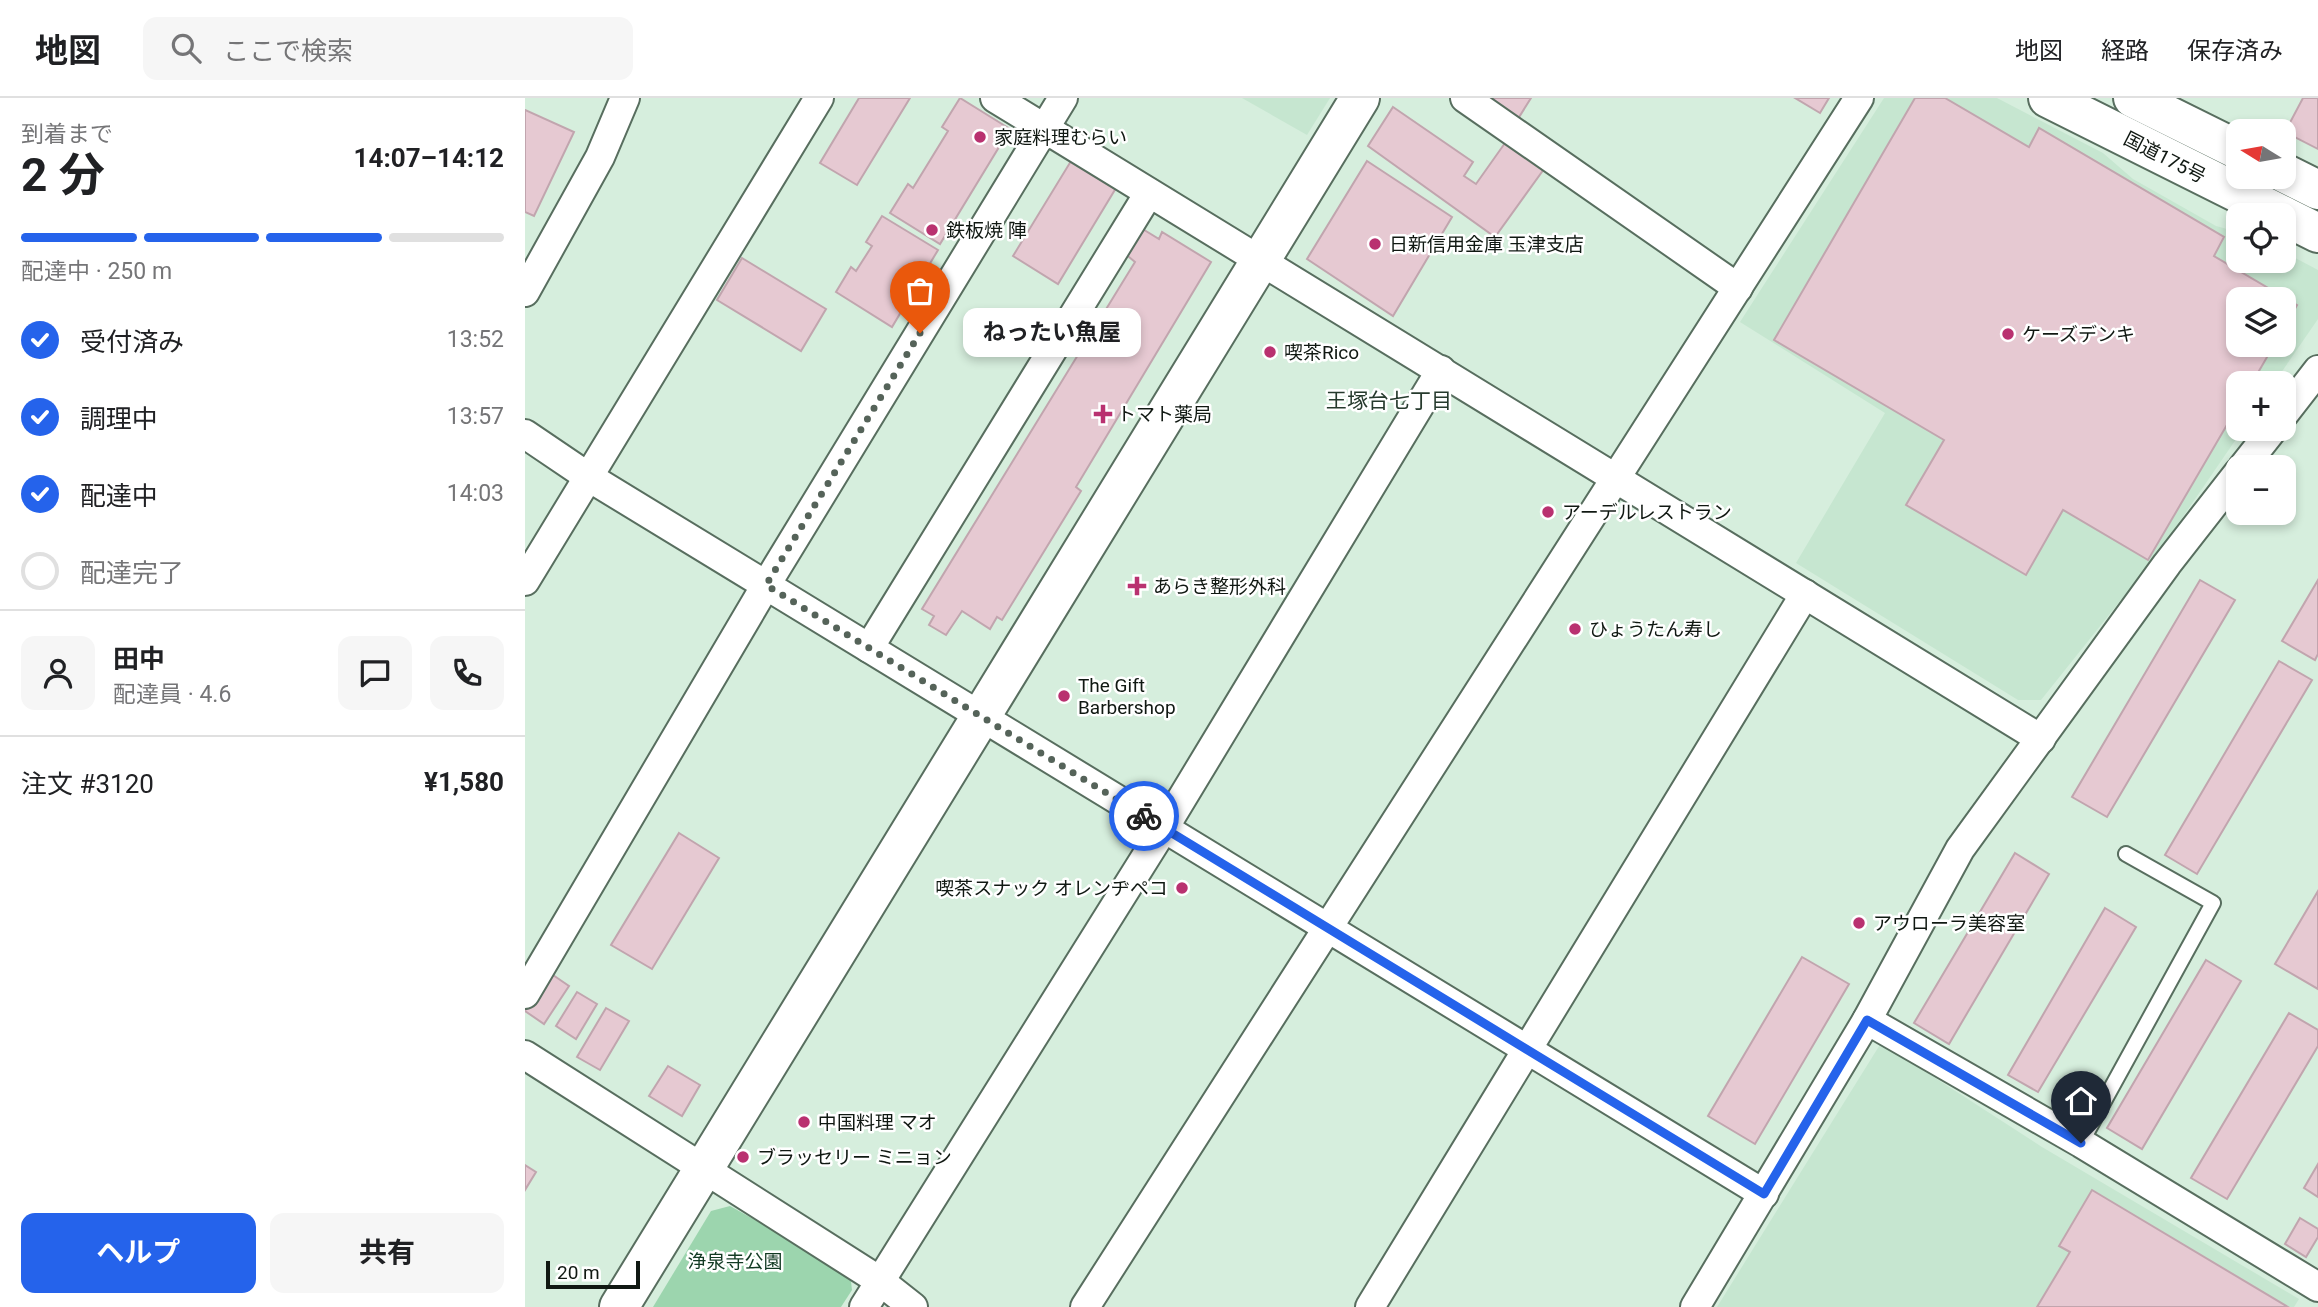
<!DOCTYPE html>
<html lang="ja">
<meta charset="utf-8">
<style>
:root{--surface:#fff;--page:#f6f6f6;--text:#202124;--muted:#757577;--line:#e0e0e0;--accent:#2563eb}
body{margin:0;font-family:Roboto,"Noto Sans JP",sans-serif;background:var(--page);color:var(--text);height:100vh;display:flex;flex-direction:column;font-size:26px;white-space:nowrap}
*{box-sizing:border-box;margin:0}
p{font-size:23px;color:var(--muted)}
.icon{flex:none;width:38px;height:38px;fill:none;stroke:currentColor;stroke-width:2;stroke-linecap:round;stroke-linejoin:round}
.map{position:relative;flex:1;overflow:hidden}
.details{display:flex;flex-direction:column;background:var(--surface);width:525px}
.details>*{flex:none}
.needle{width:46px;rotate:281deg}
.controls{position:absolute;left:1701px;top:21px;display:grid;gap:14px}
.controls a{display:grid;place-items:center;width:70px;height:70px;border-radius:14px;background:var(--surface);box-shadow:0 4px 10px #0003;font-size:35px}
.scale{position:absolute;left:21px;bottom:18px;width:94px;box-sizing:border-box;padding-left:7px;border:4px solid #101812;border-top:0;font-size:19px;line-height:24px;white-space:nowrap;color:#101812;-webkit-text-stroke:5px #fff;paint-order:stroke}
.pin{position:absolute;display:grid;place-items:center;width:60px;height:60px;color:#fff;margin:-72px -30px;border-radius:50% 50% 50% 0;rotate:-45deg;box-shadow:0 0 7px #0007}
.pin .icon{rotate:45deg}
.courier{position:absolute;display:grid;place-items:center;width:70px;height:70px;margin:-35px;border:5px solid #2563eb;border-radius:50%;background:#fff;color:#222;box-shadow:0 2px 9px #0007}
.bubble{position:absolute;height:49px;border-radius:14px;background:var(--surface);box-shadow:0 4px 10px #0003;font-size:23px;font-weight:700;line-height:49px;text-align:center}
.summary em{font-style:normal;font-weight:700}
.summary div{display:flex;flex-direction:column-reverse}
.summary{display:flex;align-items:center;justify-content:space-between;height:119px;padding:0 21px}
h1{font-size:46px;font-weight:700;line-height:52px}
.bar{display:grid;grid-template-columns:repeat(4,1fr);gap:10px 7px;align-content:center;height:84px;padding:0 21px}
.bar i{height:9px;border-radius:5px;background:var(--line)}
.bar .selected{background:var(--accent)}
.bar p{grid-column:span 4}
.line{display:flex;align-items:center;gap:18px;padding:0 21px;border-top:2px solid var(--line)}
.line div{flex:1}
.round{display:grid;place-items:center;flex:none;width:74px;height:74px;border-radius:14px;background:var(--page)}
ol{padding:0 21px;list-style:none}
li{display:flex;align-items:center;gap:21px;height:77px}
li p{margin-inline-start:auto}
li .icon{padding:7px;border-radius:50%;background:var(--accent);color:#fff;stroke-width:4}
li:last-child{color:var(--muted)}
li i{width:38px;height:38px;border:4px solid var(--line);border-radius:50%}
.cta{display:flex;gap:14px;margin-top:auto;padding:14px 21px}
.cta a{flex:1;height:80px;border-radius:14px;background:var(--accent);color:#fff;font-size:28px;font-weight:700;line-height:80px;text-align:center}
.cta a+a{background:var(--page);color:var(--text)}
header{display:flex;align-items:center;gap:42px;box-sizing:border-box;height:98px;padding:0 35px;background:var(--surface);border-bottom:2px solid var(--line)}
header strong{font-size:33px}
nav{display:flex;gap:38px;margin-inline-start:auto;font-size:24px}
.search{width:490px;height:63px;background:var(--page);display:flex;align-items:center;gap:18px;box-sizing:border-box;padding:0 24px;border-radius:14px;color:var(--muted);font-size:26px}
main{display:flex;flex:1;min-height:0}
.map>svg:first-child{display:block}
.built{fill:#c6e6d0;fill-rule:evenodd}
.green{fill:#9cd5ae}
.building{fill:#e6c9d2;stroke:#c1a5ae;stroke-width:2}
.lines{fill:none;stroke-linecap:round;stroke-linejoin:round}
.lane-casing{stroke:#586e5f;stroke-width:18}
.street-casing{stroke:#586e5f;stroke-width:32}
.secondary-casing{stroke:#586e5f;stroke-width:42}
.highway-casing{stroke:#586e5f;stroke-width:42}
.lane{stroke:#fff;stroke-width:14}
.street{stroke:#fff;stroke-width:28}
.secondary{stroke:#fff;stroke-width:38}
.highway{stroke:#fff;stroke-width:38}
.done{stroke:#556359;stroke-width:7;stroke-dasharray:0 12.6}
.route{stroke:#2563eb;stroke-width:9}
.poi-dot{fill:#b93170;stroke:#fff;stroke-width:2.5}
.labels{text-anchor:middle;stroke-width:5;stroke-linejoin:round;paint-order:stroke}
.poi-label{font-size:19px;fill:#101812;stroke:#fff;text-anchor:start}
.street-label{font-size:19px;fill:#101812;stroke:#fff}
.park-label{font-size:19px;fill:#123a23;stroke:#fff}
.neighbourhood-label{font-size:21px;fill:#263a2d;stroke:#fff}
</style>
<header>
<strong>地図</strong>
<div class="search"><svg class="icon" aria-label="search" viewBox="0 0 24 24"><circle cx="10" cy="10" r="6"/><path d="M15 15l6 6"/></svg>ここで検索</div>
<nav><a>地図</a><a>経路</a><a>保存済み</a></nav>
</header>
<main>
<section class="details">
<div class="summary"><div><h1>2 分</h1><p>到着まで</p></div><em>14:07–14:12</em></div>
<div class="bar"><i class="selected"></i><i class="selected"></i><i class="selected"></i><i></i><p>配達中 · 250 m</p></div>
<ol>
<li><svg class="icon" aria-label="check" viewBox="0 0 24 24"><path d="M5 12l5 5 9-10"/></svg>受付済み<p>13:52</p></li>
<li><svg class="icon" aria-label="check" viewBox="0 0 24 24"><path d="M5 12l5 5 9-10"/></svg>調理中<p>13:57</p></li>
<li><svg class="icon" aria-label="check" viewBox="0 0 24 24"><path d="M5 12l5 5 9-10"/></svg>配達中<p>14:03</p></li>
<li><i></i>配達完了</li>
</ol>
<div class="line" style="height:126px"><a class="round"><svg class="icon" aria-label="person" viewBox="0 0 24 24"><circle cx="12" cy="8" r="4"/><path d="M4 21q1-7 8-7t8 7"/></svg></a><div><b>田中</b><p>配達員 · 4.6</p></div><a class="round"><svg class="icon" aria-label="chat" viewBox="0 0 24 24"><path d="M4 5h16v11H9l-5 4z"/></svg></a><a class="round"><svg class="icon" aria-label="phone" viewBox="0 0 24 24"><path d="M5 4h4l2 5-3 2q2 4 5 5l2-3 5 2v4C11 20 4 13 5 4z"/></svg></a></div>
<div class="line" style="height:91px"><div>注文 #3120</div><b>¥1,580</b></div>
<div class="cta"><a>ヘルプ</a><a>共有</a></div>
</section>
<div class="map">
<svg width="1793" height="1209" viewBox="0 0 1793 1209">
<rect width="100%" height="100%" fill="#d6eedd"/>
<g class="built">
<path d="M 717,0 L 805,0 L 782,37 Z"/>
<path d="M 1359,0 L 1472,0 L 1578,55 L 1608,81 L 1691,128 L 1713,134 L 1713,163 L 1759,163 L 1759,154 L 1793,172 L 1793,221 L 1749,285 L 1713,285 L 1713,331 L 1718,331 L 1631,458 L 1516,602 L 1493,602 L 1271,465 L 1360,315 L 1215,224 ZM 1713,201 L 1759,201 L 1759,247 L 1713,247 Z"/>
<path d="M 1356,945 L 1517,1049 L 1774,1201 L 1769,1209 L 1192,1209 Z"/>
</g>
<path class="green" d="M 205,1108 L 325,1175 L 327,1192 L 316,1209 L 128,1209 L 186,1113 Z"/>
<g class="building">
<path d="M 334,0 L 385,0 L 332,87 L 295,65 Z"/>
<path d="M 435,0 L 485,31 L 415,146 L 365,115 L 383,86 L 388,90 L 423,33 L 417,29 Z"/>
<path d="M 959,0 L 1006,0 L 991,24 Z"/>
<path d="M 1270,0 L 1304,0 L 1295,15 Z"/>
<path d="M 1390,0 L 1420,0 L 1504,49 L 1514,30 L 1699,139 L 1689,158 L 1772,207 L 1759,230 L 1759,201 L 1713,201 L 1713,247 L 1749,247 L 1727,285 L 1713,285 L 1713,308 L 1623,462 L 1538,412 L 1501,477 L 1381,407 L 1419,342 L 1249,242 Z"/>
<path d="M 1778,0 L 1793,0 L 1793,51 L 1760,34 Z"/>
<path d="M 868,9 L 948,64 L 939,78 L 951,86 L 980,45 L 1019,71 L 970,139 L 843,48 Z"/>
<path d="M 0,12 L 49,34 L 9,118 L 0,114 Z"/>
<path d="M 546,63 L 591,90 L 533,186 L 488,158 Z"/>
<path d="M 842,63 L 927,119 L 868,218 L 782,161 Z"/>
<path d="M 357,118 L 413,152 L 367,229 L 311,194 L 326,169 L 331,173 L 347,148 L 341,144 Z"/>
<path d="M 616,130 L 634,141 L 637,134 L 686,164 L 551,389 L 556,393 L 477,522 L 472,519 L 465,531 L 437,513 L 421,537 L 404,527 L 409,518 L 397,511 L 610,164 L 598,154 Z"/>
<path d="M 217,160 L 301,211 L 276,253 L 192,202 Z"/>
<path d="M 1675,482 L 1710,502 L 1582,719 L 1547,699 Z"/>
<path d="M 1793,482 L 1793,556 L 1790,562 L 1757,543 Z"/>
<path d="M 1754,563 L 1787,582 L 1672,776 L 1640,757 Z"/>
<path d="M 154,735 L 194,760 L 127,871 L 86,847 Z"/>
<path d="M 1490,755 L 1524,776 L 1424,946 L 1389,925 Z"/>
<path d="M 1793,793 L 1793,891 L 1750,866 Z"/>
<path d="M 1580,810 L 1611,829 L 1513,994 L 1483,977 Z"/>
<path d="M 1277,859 L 1324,886 L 1230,1046 L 1183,1018 Z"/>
<path d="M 1681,862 L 1716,883 L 1617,1051 L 1582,1030 Z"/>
<path d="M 25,875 L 44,888 L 19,926 L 0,913 Z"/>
<path d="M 52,894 L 72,906 L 51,941 L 31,928 Z"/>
<path d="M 81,910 L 104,923 L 75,972 L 52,959 Z"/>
<path d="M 1764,915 L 1793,932 L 1793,948 L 1702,1101 L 1666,1080 Z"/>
<path d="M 143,968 L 175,987 L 157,1018 L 124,998 Z"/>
<path d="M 1793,1066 L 1793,1099 L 1779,1090 Z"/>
<path d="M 0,1067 L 11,1074 L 0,1092 Z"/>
<path d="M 1567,1092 L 1763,1209 L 1512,1209 L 1545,1154 L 1534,1148 Z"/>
<path d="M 1775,1120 L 1793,1131 L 1793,1139 L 1781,1159 L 1760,1146 Z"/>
</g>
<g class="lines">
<g class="lane-casing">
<path id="lane" d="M 1556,1045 L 1688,805 L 1601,756"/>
</g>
<g class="street-casing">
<g id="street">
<path d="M 470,0 L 1516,641"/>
<path d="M 940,0 L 1213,190"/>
<path d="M 0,194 L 75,59 L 100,0"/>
<path d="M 1759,316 L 1793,272"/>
<path d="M 0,336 L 62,378 L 1239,1096"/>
<path d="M 1718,369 L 1748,331"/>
<path d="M 0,483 L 294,0"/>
<path d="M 344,550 L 624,95"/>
<path d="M 0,896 L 241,487 L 538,0"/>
<path d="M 1342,922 L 1556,1045 L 1793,1189"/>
<path d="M 0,957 L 355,1183 L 388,1209"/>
<path d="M 339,1209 L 639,730 L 916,272"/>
<path d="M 560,1209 L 1334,0"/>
<path d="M 845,1209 L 1280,496"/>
<path d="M 1170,1209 L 1342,922 L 1435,751 L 1642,466 L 1713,375"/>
</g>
</g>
<g class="secondary-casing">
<path id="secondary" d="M 94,1209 L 835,0"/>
</g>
<g class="highway-casing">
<g id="highway">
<path d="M 1523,0 L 1757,117"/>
<path d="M 1608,0 L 1713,52"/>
<path d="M 1759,75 L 1793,92"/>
<path d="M 1759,118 L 1793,135"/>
</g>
</g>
<use href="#lane" class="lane"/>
<use href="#street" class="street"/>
<use href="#secondary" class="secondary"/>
<use href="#highway" class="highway"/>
</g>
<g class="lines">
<path class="done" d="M 395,235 L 241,487 L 619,718"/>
<path class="route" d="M 619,718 L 1239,1096 L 1342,922 L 1556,1045"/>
</g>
<g class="poi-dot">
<circle cx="455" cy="39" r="7"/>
<circle cx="407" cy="132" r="7"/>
<circle cx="850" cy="146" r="7"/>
<circle cx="1483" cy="236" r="7"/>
<circle cx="745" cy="254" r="7"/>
<path d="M574.5 305.5h7v7h7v7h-7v7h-7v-7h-7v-7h7z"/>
<circle cx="1023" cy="414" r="7"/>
<path d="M608.5 477.5h7v7h7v7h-7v7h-7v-7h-7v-7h7z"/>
<circle cx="1050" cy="531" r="7"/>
<circle cx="539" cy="598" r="7"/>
<circle cx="657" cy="790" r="7"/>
<circle cx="1334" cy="825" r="7"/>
<circle cx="279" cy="1024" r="7"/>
<circle cx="218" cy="1059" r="7"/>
</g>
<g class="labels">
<g class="poi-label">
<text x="469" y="46">家庭料理むらい</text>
<text x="421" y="139">鉄板焼 陣</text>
<text x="864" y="153">日新信用金庫 玉津支店</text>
<text x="1497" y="243">ケーズデンキ</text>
<text x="759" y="261">喫茶Rico</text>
<text x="592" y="323">トマト薬局</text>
<text x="1037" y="421">アーデルレストラン</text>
<text x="628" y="495">あらき整形外科</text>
<text x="1064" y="538">ひょうたん寿し</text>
<text x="553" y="594">The Gift<tspan x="553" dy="22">Barbershop</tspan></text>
<text x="643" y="797" text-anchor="end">喫茶スナック オレンヂペコ</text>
<text x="1348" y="832">アウローラ美容室</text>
<text x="293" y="1031">中国料理 マオ</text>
<text x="232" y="1066">ブラッセリー ミニョン</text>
</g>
<g class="street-label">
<text transform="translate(1640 59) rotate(27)" y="7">国道175号</text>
</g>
<g class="park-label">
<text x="210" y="1170">浄泉寺公園</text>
</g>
<g class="neighbourhood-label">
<text x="864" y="310">王塚台七丁目</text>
</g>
</g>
</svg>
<div class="controls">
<a><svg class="needle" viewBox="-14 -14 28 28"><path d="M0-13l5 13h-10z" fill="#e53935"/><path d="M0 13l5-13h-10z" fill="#757577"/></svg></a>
<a><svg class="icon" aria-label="locate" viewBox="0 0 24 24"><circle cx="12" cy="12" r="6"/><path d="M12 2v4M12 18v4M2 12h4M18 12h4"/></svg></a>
<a><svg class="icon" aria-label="layers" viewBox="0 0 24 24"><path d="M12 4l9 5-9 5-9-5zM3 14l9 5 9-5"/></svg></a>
<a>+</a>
<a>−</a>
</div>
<div class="scale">20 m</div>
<div class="pin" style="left:395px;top:235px;background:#ea580c"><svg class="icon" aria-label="bag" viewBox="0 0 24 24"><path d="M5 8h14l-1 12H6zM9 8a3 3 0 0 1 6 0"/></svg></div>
<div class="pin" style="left:1556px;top:1045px;background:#1f2937"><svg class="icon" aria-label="home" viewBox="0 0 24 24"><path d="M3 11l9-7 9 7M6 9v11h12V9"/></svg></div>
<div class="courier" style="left:619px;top:718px"><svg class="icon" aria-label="bike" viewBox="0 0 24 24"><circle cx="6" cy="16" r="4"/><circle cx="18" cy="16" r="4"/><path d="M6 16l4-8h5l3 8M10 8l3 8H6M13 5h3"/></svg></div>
<div class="bubble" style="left:438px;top:210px;width:178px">ねったい魚屋</div>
</div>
</main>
